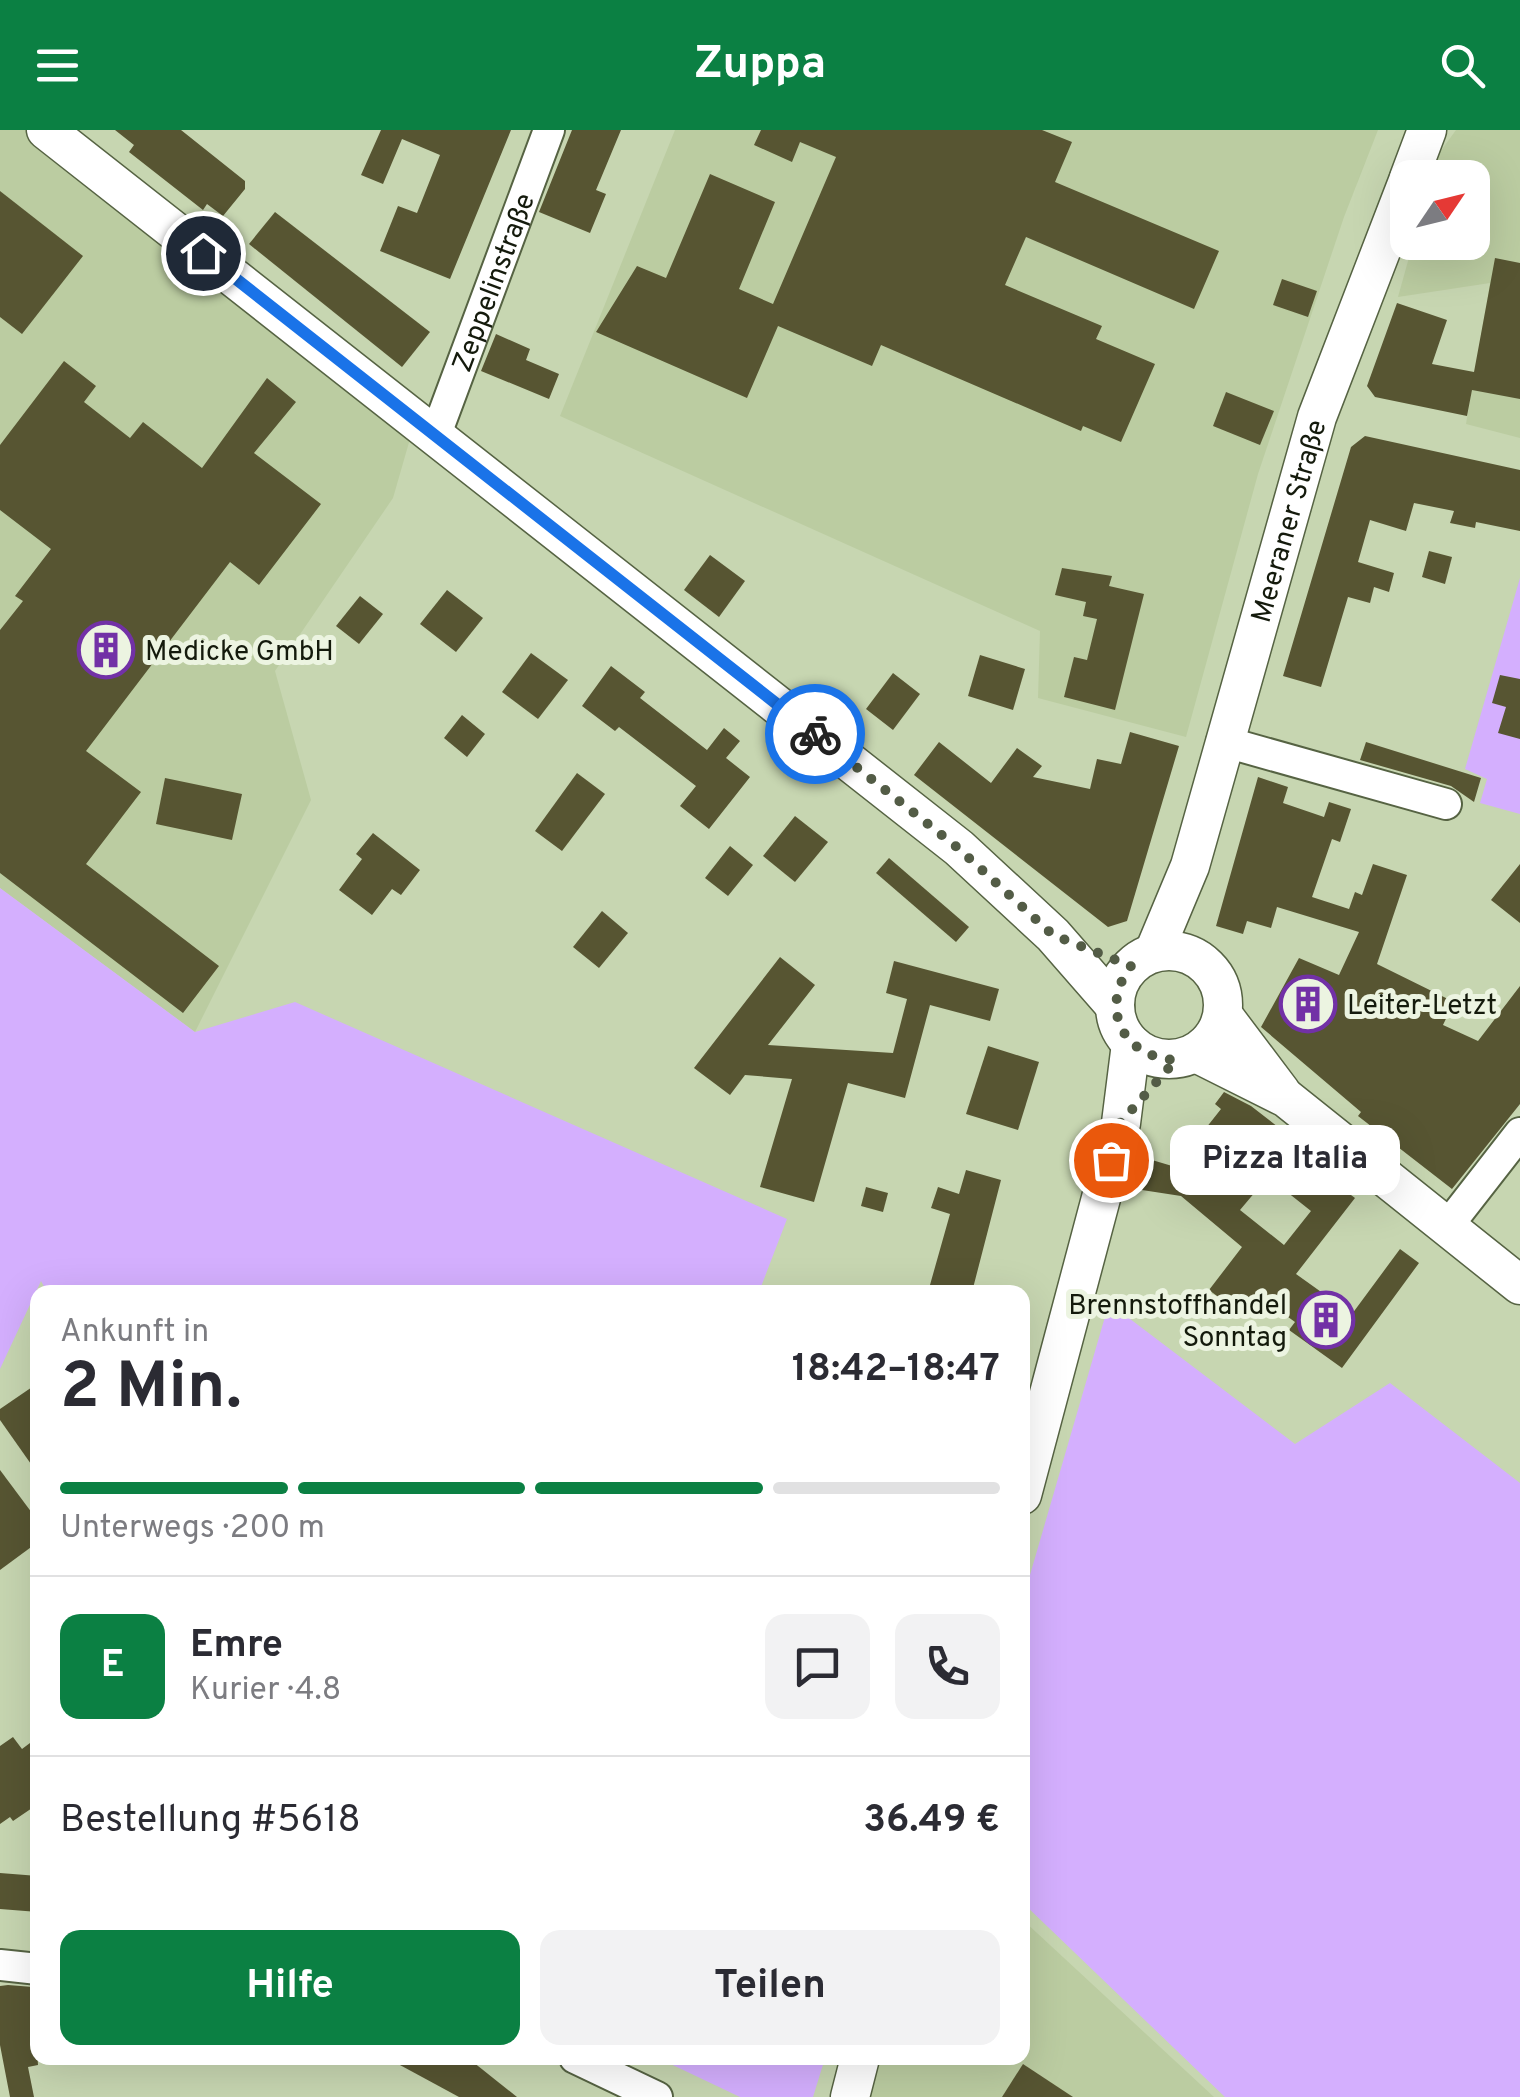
<!DOCTYPE html>
<html lang="de">
<meta charset="utf-8">
<style>
:root{--surface:#fff;--page:#f2f2f3;--text:#2b2b33;--muted:#7c7c81;--line:#e1e1e2;--accent:#0b8043}
body{margin:0;font-family:Overpass,sans-serif;background:var(--page);color:var(--text);height:100vh;display:flex;flex-direction:column;font-size:38px;white-space:nowrap}
*{box-sizing:border-box;margin:0}
p{font-size:32px;color:var(--muted)}
.icon{flex:none;width:55px;height:55px;fill:none;stroke:currentColor;stroke-width:2;stroke-linecap:round;stroke-linejoin:round}
.map{position:relative;flex:1;overflow:hidden}
.panel{position:absolute;left:30px;top:1155px;width:1000px;height:780px;display:flex;flex-direction:column;background:var(--surface);border-radius:20px;box-shadow:0 10px 40px #0002}
.panel>*{flex:none}
.needle{width:65px;rotate:55deg}
.buttons{position:absolute;left:1390px;top:30px;display:grid;gap:20px}
.buttons a{display:grid;place-items:center;width:100px;height:100px;border-radius:20px;background:var(--surface);box-shadow:0 10px 40px #0002;font-size:50px}
.pin{position:absolute;display:grid;place-items:center;width:85px;height:85px;color:#fff;margin:-42px;border:5px solid #fff;border-radius:50%;box-shadow:0 2px 10px #0007}
.courier{position:absolute;display:grid;place-items:center;width:100px;height:100px;margin:-50px;border:8px solid #1a73e8;border-radius:50%;background:#fff;color:#222;box-shadow:0 2px 12px #0007}
.bubble{position:absolute;height:70px;border-radius:20px;background:var(--surface);box-shadow:0 10px 40px #0002;font-size:32px;font-weight:700;line-height:70px;text-align:center}
.headline em{font-style:normal;font-weight:700}
.headline div{display:flex;flex-direction:column-reverse}
.headline{display:flex;align-items:center;justify-content:space-between;height:170px;padding:0 30px}
h1{font-size:65px;font-weight:700;line-height:75px}
.bar{display:grid;grid-template-columns:repeat(4,1fr);gap:15px 10px;align-content:center;height:120px;padding:0 30px}
.bar i{height:12px;border-radius:8px;background:var(--line)}
.bar .on{background:var(--accent)}
.bar p{grid-column:span 4}
.line{display:flex;align-items:center;gap:25px;padding:0 30px;border-top:2px solid var(--line)}
.line div{flex:1}
.round{display:grid;place-items:center;flex:none;width:105px;height:105px;border-radius:20px;background:var(--page)}
.button{display:flex;gap:20px;margin-top:auto;padding:20px 30px}
.button a{flex:1;height:115px;border-radius:20px;background:var(--accent);color:#fff;font-size:40px;font-weight:700;line-height:115px;text-align:center}
.button a+a{background:var(--page);color:var(--text)}
header{display:flex;justify-content:space-between;align-items:center;height:130px;padding:0 30px;background:var(--accent);color:#fff;font-size:45px;font-weight:700}
.map>svg:first-child{display:block}
.built{fill:#bbcca1}
.green{fill:#d4affe}
.building{fill:#575532}
.lines{fill:none;stroke-linecap:round;stroke-linejoin:round}
.minor-casing{stroke:#566343;stroke-width:34}
.tertiary-casing{stroke:#566343;stroke-width:41}
.minor{stroke:#fff;stroke-width:30}
.tertiary{stroke:#fff;stroke-width:38}
.done{stroke:#535c46;stroke-width:10;stroke-dasharray:0 18}
.route{stroke:#1a73e8;stroke-width:12}
.labels{text-anchor:middle;stroke-width:10;stroke-linejoin:round;paint-order:stroke}
.street-label{font-size:28px;fill:#141a0c;stroke:#ecf4e1}
.poi-label{font-size:28px;fill:#141a0c;stroke:#ecf4e1;text-anchor:start}
</style>
<header><svg class="icon" aria-label="menu" viewBox="0 0 24 24"><path d="M4 6h16M4 12h16M4 18h16"/></svg>Zuppa<svg class="icon" aria-label="search" viewBox="0 0 24 24"><circle cx="10" cy="10" r="6"/><path d="M15 15l6 6"/></svg></header>
<div class="map">
<svg width="1520" height="1967" viewBox="0 0 1520 1967">
<rect width="100%" height="100%" fill="#c7d6b1"/>
<g class="built">
<path d="M 0,0 L 41,0 L 416,288 L 393,368 L 275,541 L 311,670 L 195,902 L 0,758 Z"/>
<path d="M 675,0 L 1378,0 L 1344,87 L 1258,344 L 1186,607 L 1038,568 L 1040,501 L 560,286 Z"/>
<path d="M 1456,0 L 1520,0 L 1520,308 L 1466,294 L 1490,153 L 1398,167 L 1413,113 L 1472,112 L 1472,48 L 1430,47 L 1435,29 Z"/>
<path d="M 1023,1790 L 1214,1967 L 865,1967 L 878,1928 L 1022,1928 Z"/>
</g>
<g class="green">
<path d="M 1520,448 L 1520,684 L 1480,673 L 1487,649 L 1465,639 Z"/>
<path d="M 0,758 L 195,902 L 295,872 L 787,1089 L 759,1162 L 47,1162 L 41,1151 L 0,1239 Z"/>
<path d="M 1109,1173 L 1295,1314 L 1390,1253 L 1520,1353 L 1520,1967 L 1225,1967 L 1023,1773 L 1023,1469 Z"/>
<path d="M 658,1928 L 825,1928 L 813,1967 L 740,1967 Z"/>
</g>
<g class="building">
<path d="M 115,0 L 181,0 L 245,51 L 245,59 L 223,86 L 207,74 L 203,80 L 129,22 L 134,15 Z"/>
<path d="M 381,0 L 511,0 L 450,149 L 380,121 L 398,76 L 417,83 L 440,25 L 402,9 L 383,54 L 361,45 Z"/>
<path d="M 572,0 L 621,0 L 596,60 L 606,64 L 590,103 L 539,82 Z"/>
<path d="M 761,0 L 1042,0 L 1072,12 L 1055,52 L 1219,121 L 1194,179 L 1026,107 L 1005,155 L 1102,196 L 1096,209 L 1155,234 L 1121,312 L 1083,296 L 1081,301 L 881,215 L 872,236 L 778,196 L 747,268 L 596,202 L 637,136 L 666,148 L 710,44 L 775,72 L 739,159 L 773,174 L 836,27 L 800,12 L 792,32 L 754,15 Z"/>
<path d="M 0,61 L 83,126 L 22,204 L 0,187 Z"/>
<path d="M 275,82 L 430,202 L 402,237 L 249,114 Z"/>
<path d="M 1495,128 L 1520,133 L 1520,269 L 1472,260 L 1467,286 L 1375,267 L 1367,256 L 1397,173 L 1447,190 L 1432,234 L 1474,242 Z"/>
<path d="M 1282,149 L 1317,161 L 1308,187 L 1273,175 Z"/>
<path d="M 496,204 L 530,219 L 526,230 L 559,244 L 549,269 L 481,241 Z"/>
<path d="M 64,231 L 96,256 L 84,272 L 130,308 L 143,292 L 202,338 L 267,248 L 296,272 L 254,323 L 321,374 L 259,455 L 230,432 L 86,621 L 141,662 L 86,734 L 219,836 L 183,883 L 0,743 L 0,500 L 23,471 L 15,466 L 51,419 L 0,380 L 0,315 Z"/>
<path d="M 1226,262 L 1274,281 L 1260,315 L 1213,296 Z"/>
<path d="M 1365,306 L 1520,340 L 1520,401 L 1476,392 L 1475,398 L 1450,393 L 1454,381 L 1414,373 L 1406,401 L 1370,390 L 1358,432 L 1394,443 L 1389,462 L 1374,457 L 1370,473 L 1348,467 L 1321,557 L 1283,546 L 1351,317 Z"/>
<path d="M 1429,421 L 1452,427 L 1445,454 L 1422,447 Z"/>
<path d="M 710,425 L 745,451 L 719,487 L 684,460 Z"/>
<path d="M 1062,438 L 1112,446 L 1109,456 L 1144,464 L 1115,580 L 1064,567 L 1074,527 L 1087,530 L 1097,489 L 1083,486 L 1086,472 L 1055,465 Z"/>
<path d="M 447,460 L 483,488 L 456,522 L 420,494 Z"/>
<path d="M 360,466 L 383,484 L 359,514 L 336,496 Z"/>
<path d="M 531,523 L 568,550 L 538,589 L 502,562 Z"/>
<path d="M 980,525 L 1025,539 L 1013,580 L 968,566 Z"/>
<path d="M 611,536 L 645,562 L 640,568 L 707,620 L 724,598 L 740,611 L 726,628 L 750,647 L 709,699 L 680,676 L 696,656 L 619,597 L 615,601 L 582,576 Z"/>
<path d="M 893,543 L 920,564 L 893,600 L 866,579 Z"/>
<path d="M 1500,545 L 1520,549 L 1520,609 L 1498,603 L 1506,577 L 1492,573 Z"/>
<path d="M 462,585 L 485,604 L 467,627 L 444,608 Z"/>
<path d="M 1130,602 L 1179,616 L 1127,791 L 1108,797 L 914,645 L 939,612 L 991,653 L 1017,618 L 1042,636 L 1033,647 L 1090,659 L 1097,629 L 1121,634 Z"/>
<path d="M 1366,612 L 1481,648 L 1474,672 L 1451,656 L 1360,630 Z"/>
<path d="M 577,643 L 605,664 L 562,721 L 535,701 Z"/>
<path d="M 1258,647 L 1288,657 L 1283,673 L 1324,687 L 1329,672 L 1351,679 L 1340,712 L 1332,709 L 1312,767 L 1349,779 L 1355,762 L 1362,765 L 1373,734 L 1407,745 L 1377,834 L 1454,872 L 1443,895 L 1478,911 L 1520,856 L 1520,974 L 1452,1059 L 1358,986 L 1361,982 L 1261,897 L 1299,828 L 1339,845 L 1359,802 L 1277,777 L 1271,798 L 1247,791 L 1243,804 L 1216,796 Z"/>
<path d="M 165,648 L 242,664 L 232,710 L 156,694 Z"/>
<path d="M 795,686 L 828,712 L 795,752 L 763,726 Z"/>
<path d="M 373,703 L 420,740 L 401,765 L 392,759 L 372,785 L 339,760 L 362,729 L 356,724 Z"/>
<path d="M 730,716 L 753,735 L 728,766 L 705,748 Z"/>
<path d="M 889,728 L 969,797 L 956,812 L 876,743 Z"/>
<path d="M 1520,734 L 1520,793 L 1491,770 Z"/>
<path d="M 602,781 L 628,803 L 599,838 L 573,817 Z"/>
<path d="M 780,827 L 815,855 L 768,915 L 893,923 L 907,869 L 886,863 L 894,831 L 999,859 L 990,891 L 930,875 L 905,968 L 848,953 L 814,1072 L 760,1057 L 792,949 L 745,945 L 730,965 L 694,938 Z"/>
<path d="M 988,916 L 1039,932 L 1018,1000 L 966,984 Z"/>
<path d="M 1224,962 L 1251,976 L 1345,1049 L 1339,1056 L 1355,1068 L 1296,1144 L 1352,1184 L 1400,1119 L 1419,1133 L 1342,1238 L 1289,1200 L 1295,1192 L 1256,1164 L 1248,1175 L 1240,1169 L 1233,1178 L 1209,1160 L 1242,1117 L 1181,1066 L 1142,1060 L 1152,1030 L 1256,1061 L 1240,1080 L 1284,1115 L 1311,1081 L 1206,998 L 1221,979 L 1215,974 Z"/>
<path d="M 966,1040 L 1001,1050 L 972,1162 L 928,1162 L 950,1084 L 931,1078 L 938,1057 L 959,1064 Z"/>
<path d="M 866,1057 L 888,1063 L 883,1082 L 861,1076 Z"/>
<path d="M 38,1253 L 38,1344 L 0,1290 L 0,1279 Z"/>
<path d="M 0,1340 L 38,1391 L 38,1412 L 0,1440 Z"/>
<path d="M 13,1607 L 22,1619 L 38,1607 L 38,1674 L 13,1691 L 10,1687 L 0,1694 L 0,1616 Z"/>
<path d="M 0,1743 L 38,1746 L 38,1782 L 0,1779 Z"/>
<path d="M 8,1855 L 33,1857 L 38,1935 L 28,1937 L 34,1967 L 10,1967 L 0,1915 L 0,1856 Z"/>
<path d="M 387,1928 L 468,1928 L 517,1967 L 459,1967 Z"/>
<path d="M 1023,1934 L 1073,1967 L 1002,1967 Z"/>
</g>
<g class="lines">
<g class="minor-casing">
<g id="minor">
<path id="s1" d="M 436,304 L 549,0"/>
<path d="M 1222,611 L 1446,674"/>
<path d="M 1446,1098 L 1520,1003"/>
<path d="M 0,1835 L 38,1839"/>
<path d="M 575,1928 L 657,1967"/>
</g>
</g>
<g class="tertiary-casing">
<g id="tertiary">
<path d="M 46,0 L 959,718 L 1053,805 L 1115,876"/>
<path d="M 1409,48 L 1427,0"/>
<circle cx="1169" cy="875" r="54"/>
<path id="s2" d="M 1154,822 L 1190,736 L 1317,287 L 1408,51"/>
<path d="M 1223,885 L 1281,962"/>
<path d="M 1196,923 L 1286,968 L 1520,1155"/>
<path d="M 1022,1365 L 1121,993 L 1131,914"/>
<path d="M 850,1967 L 860,1928"/>
</g>
</g>
<use href="#minor" class="minor"/>
<use href="#tertiary" class="tertiary"/>
</g>
<g class="lines">
<path class="done" d="M 815,604 L 958,718 L 1053,805 L 1131,836 C 1098,879 1124,928 1176,930 L 1120,993 L 1111,1030"/>
<path class="route" d="M 203,123 L 815,604"/>
</g>
<defs>
<g id="building-ring" transform="scale(2.875)"><circle r="9.5" fill="#ecf4e1" stroke="#7231a6" stroke-width="1.5"/><path d="M-4-6H4V6H1V3H-1V6H-4ZM-2.5-4.3h1.7v1.8h-1.7ZM.8-4.3h1.7v1.8H.8ZM-2.5-1h1.7V.8h-1.7ZM.8-1h1.7V.8H.8Z" fill="#7231a6"/></g>
</defs>
<g fill-rule="evenodd">
<use href="#building-ring" x="106" y="520"/>
<use href="#building-ring" x="1308" y="874"/>
<use href="#building-ring" x="1326" y="1190"/>
</g>
<g class="labels">
<g class="street-label">
<text dy="10" stroke="none"><textPath href="#s1" startOffset="162">Zeppelinstraße</textPath></text>
<text dy="10" stroke="none"><textPath href="#s2" startOffset="452">Meeraner Straße</textPath></text>
</g>
<g class="poi-label">
<text x="145" y="530">Medicke GmbH</text>
<text x="1347" y="884">Leiter-Letzt</text>
<text x="1287" y="1184" text-anchor="end">Brennstoffhandel<tspan x="1287" dy="32">Sonntag</tspan></text>
</g>
</g>
</svg>
<div class="buttons">
<a><svg class="needle" viewBox="-14 -14 28 28"><path d="M0-13l5 13h-10z" fill="#e53935"/><path d="M0 13l5-13h-10z" fill="#7c7c81"/></svg></a>
</div>
<div class="pin" style="left:1111px;top:1030px;background:#ea580c"><svg class="icon" aria-label="bag" viewBox="0 0 24 24"><path d="M5 8h14l-1 12H6zM9 8a3 3 0 0 1 6 0"/></svg></div>
<div class="pin" style="left:203px;top:123px;background:#1f2937"><svg class="icon" aria-label="home" viewBox="0 0 24 24"><path d="M3 11l9-7 9 7M6 9v11h12V9"/></svg></div>
<div class="courier" style="left:815px;top:604px"><svg class="icon" aria-label="bike" viewBox="0 0 24 24"><circle cx="6" cy="16" r="4"/><circle cx="18" cy="16" r="4"/><path d="M6 16l4-8h5l3 8M10 8l3 8H6M13 5h3"/></svg></div>
<div class="bubble" style="left:1170px;top:995px;width:230px">Pizza Italia</div>
<section class="panel">
<div class="headline"><div><h1>2 Min.</h1><p>Ankunft in</p></div><em>18:42–18:47</em></div>
<div class="bar"><i class="on"></i><i class="on"></i><i class="on"></i><i></i><p>Unterwegs · 200 m</p></div>
<div class="line" style="height:180px"><b class="round" style="background:var(--accent);color:#fff">E</b><div><b>Emre</b><p>Kurier · 4.8</p></div><a class="round"><svg class="icon" aria-label="chat" viewBox="0 0 24 24"><path d="M4 5h16v11H9l-5 4z"/></svg></a><a class="round"><svg class="icon" aria-label="phone" viewBox="0 0 24 24"><path d="M5 4h4l2 5-3 2q2 4 5 5l2-3 5 2v4C11 20 4 13 5 4z"/></svg></a></div>
<div class="line" style="height:130px"><div>Bestellung #5618</div><b>36.49 €</b></div>
<div class="button"><a>Hilfe</a><a>Teilen</a></div>
</section>
</div>
